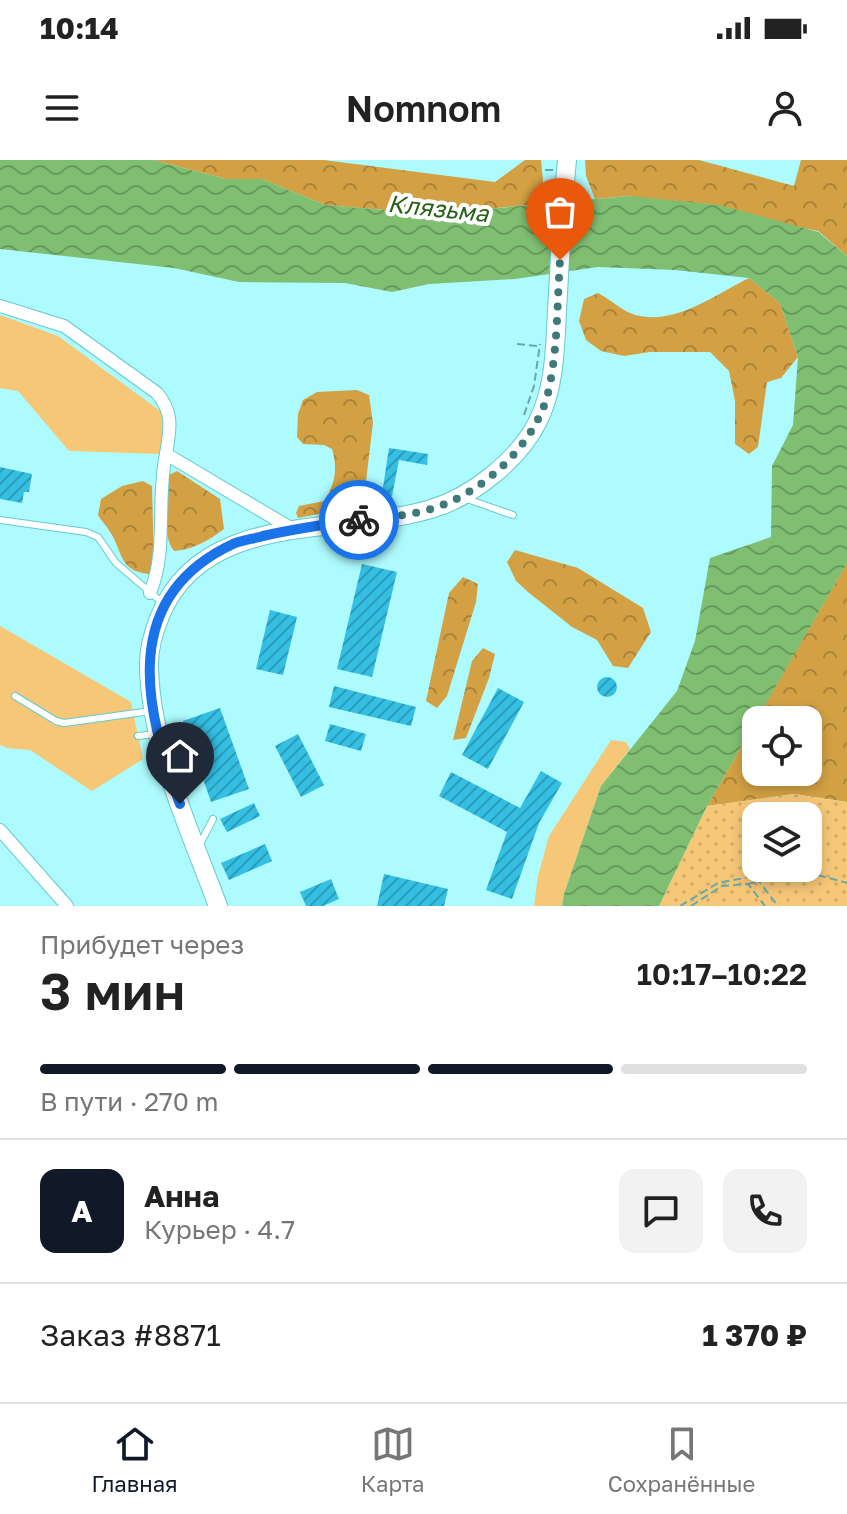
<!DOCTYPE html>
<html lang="ru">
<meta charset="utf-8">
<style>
:root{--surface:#fff;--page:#f2f2f2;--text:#222;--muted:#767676;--line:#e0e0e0;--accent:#111827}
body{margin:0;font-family:"Golos Text",sans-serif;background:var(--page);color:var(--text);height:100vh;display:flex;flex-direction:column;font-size:30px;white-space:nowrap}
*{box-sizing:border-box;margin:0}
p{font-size:26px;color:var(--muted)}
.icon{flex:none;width:44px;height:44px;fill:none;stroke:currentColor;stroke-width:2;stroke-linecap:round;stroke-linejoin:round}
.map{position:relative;height:746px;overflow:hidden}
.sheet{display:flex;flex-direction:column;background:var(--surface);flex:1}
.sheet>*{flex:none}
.buttons{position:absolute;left:742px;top:546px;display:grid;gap:16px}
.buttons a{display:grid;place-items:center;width:80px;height:80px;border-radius:16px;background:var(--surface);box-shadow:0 4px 12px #0003;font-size:40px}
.pin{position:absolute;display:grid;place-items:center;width:68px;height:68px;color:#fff;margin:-82px -34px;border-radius:50% 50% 50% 0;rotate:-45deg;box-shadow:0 0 8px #0007}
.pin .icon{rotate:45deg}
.courier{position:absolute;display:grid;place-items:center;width:80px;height:80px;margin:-40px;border:6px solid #1a73e8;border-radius:50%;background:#fff;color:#222;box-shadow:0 2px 10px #0007}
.headline em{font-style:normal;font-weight:600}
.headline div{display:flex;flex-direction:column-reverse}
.headline{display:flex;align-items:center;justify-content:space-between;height:136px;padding:0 40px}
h1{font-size:52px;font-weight:600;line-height:60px}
.bar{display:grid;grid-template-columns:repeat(4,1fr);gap:12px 8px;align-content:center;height:96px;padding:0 40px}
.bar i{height:10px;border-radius:6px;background:var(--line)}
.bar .active{background:var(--accent)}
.bar p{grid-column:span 4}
.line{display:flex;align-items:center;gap:20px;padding:0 40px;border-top:2px solid var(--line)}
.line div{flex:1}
.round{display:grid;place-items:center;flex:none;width:84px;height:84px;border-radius:16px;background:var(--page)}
.status{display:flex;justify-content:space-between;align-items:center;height:56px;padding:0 40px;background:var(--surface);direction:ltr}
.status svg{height:22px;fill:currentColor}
header{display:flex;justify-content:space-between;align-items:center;height:104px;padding:0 40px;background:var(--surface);font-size:36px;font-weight:600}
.menu{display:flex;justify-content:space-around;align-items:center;height:112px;border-top:2px solid var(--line);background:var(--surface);font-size:22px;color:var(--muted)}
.menu a{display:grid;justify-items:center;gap:4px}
.menu .active{color:var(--accent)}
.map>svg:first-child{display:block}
.green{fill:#f6c777}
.forest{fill:url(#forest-crowns)}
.park{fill:url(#park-dots);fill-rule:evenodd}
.water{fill:url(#water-waves)}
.building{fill:url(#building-hatch)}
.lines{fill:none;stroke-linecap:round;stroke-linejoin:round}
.lane-casing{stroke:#65cacf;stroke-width:8}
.street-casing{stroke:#65cacf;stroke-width:14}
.secondary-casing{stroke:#65cacf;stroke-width:20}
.path{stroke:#67a8aa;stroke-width:2;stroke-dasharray:8 4;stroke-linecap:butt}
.lane{stroke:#fff;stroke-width:6}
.street{stroke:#fff;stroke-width:12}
.secondary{stroke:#fff;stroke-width:18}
.done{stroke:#3f797b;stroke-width:8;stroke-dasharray:0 14.4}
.route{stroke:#1a73e8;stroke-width:10}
.labels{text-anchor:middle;stroke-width:8;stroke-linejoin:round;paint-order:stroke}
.water-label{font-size:24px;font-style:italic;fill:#276216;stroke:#fff}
</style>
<div class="status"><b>10:14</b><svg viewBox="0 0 49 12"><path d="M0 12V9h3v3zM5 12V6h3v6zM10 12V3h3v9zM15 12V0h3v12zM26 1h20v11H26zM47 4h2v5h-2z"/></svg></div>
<header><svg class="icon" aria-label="menu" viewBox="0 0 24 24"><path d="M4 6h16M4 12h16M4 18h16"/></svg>Nomnom<svg class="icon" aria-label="person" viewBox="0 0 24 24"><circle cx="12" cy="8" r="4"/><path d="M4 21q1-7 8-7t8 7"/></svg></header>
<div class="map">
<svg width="847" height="746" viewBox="0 0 847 746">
<defs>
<pattern id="forest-crowns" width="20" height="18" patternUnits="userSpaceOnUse" patternTransform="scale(2)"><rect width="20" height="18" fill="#d3a144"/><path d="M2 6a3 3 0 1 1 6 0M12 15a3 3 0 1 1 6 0" fill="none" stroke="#a9843a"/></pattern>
<pattern id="park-dots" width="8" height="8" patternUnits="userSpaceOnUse" patternTransform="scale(2)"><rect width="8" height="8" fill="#f6c777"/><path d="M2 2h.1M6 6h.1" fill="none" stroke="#d1ab68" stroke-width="1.8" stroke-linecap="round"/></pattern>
<pattern id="water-waves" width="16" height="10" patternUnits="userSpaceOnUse" patternTransform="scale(2)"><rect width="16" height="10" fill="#80be71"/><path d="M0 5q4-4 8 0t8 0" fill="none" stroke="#679b5e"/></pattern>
<pattern id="building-hatch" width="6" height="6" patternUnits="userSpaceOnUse" patternTransform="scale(2)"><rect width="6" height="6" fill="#34bfe3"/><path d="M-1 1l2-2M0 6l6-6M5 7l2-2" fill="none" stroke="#2a9cb9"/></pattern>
</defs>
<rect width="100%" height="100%" fill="#adfbfe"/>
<g class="green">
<path d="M 0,155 L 58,176 L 163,253 L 162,294 L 69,291 L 18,231 L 0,228 Z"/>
<path d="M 0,466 L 131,542 L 143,599 L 92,631 L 30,590 L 7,588 L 0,585 Z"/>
<path d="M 611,580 L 626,582 L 630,589 L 601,626 L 564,734 L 562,746 L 534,746 L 538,716 L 549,676 Z"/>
</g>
<g class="forest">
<path d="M 153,0 L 324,0 L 495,22 L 525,0 L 541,0 L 543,21 L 540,44 L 433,54 L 325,45 L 262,19 L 226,19 Z"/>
<path d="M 585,0 L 699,0 L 794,26 L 801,0 L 847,0 L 847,96 L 818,71 L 629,36 L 595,39 L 586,16 Z"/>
<path d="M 749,118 L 780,143 L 798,197 L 781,218 L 767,222 L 758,287 L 749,294 L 735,284 L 735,241 L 729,211 L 710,192 L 650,192 L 624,196 L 601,191 L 586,180 L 579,161 L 584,139 L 598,133 C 608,138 622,150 630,153 C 671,169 714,135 749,118 Z"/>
<path d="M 357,230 L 369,235 L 373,263 L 364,338 L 356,347 L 298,358 L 296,353 L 299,346 L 324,341 C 335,325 338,308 332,289 L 324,285 L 303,284 L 297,277 L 298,254 L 303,240 L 317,232 Z"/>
<path d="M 177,311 L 220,339 L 224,369 C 210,380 192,390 174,391 C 161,375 167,335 169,315 Z"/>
<path d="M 143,321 L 152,326 L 154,407 L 149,414 C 118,411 123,391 110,372 C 107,366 101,361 98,355 L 101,339 L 122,326 Z"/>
<path d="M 515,390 L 578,408 L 643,448 L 651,472 L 628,508 L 613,506 L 597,480 L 572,467 L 528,432 L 516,421 L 507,402 Z"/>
<path d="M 847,403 L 847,642 L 794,634 L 707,646 L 756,561 L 756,612 L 808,612 L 808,560 L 756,560 Z"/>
<path d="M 463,417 L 478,424 L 476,442 L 447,536 L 437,548 L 426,541 L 449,433 Z"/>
<path d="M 483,488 L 495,494 L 489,518 L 466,578 L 453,580 L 472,501 Z"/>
</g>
<path class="park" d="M 794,634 L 847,642 L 847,746 L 659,746 L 707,646 ZM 756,656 L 808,656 L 808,708 L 756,708 Z"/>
<path class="water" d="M 0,0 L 153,0 L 226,19 L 262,19 L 325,45 L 433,54 L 629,36 L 720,45 L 818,72 L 847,96 L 847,403 L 707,646 L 659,746 L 562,746 L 564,734 L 601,626 L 677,531 L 695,481 L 710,398 L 771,377 L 772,306 L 793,265 L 798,197 L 780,143 L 749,118 L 675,110 L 598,107 L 515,119 L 429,124 L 392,132 L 345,123 L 239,122 L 174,108 L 0,89 Z"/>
<g class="building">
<path d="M 389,288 L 428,294 L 427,305 L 399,300 L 392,336 L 382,334 Z"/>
<path d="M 0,307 L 32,314 L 29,332 L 24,332 L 22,343 L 0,339 Z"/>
<path d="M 362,404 L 397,412 L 372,517 L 337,509 Z"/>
<path d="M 270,450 L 297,457 L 283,515 L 256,509 Z"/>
<circle cx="607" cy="527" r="10"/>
<path d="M 334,526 L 416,547 L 411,566 L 329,547 Z"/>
<path d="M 498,528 L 524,542 L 488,609 L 462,595 Z"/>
<path d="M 220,548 L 249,629 L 211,642 L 183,561 Z"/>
<path d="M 330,564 L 366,574 L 361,591 L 325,581 Z"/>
<path d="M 298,574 L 324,625 L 301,637 L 275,586 Z"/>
<path d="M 541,611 L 562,623 L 539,663 L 512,739 L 486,730 L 507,672 L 439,636 L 451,612 L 520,648 Z"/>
<path d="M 254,643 L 260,656 L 227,672 L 220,659 Z"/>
<path d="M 265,684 L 272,701 L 229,720 L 221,703 Z"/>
<path d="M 384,714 L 448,729 L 444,746 L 377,746 Z"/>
<path d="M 331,719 L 339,739 L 323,746 L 306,746 L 300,732 Z"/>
</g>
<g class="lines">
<g class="lane-casing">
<g id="lane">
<path d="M 467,339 L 513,355"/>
<path d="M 0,360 L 86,372 L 98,377 L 116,403 L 164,444"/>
<path d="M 15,536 L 56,561 L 64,563 L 151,551"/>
<path d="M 138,576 L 155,574"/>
<path d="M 200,684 L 213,659"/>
</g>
</g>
<g class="street-casing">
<g id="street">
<path d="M 0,146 L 64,166 L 157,233 C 174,253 170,270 166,294 L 294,370"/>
<path d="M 150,433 C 168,389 156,341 166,294"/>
<path d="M 0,670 L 67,746"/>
</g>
</g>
<g class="secondary-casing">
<path id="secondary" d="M 218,746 C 190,670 152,591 149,509 C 148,491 153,473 160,456 C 203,349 342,376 431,349 C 472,337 518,300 537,263 C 555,229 555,188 557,151 C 560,100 562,50 567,0"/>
</g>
<g class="path">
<path d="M 545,10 L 553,10"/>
<path d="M 517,184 L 538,186"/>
<path d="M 524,255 L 534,226 L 540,184"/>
<path d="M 748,724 L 803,711 L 847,723"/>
<path d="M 680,746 L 718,723 L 755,716 L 778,746"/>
<path d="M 691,746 L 722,726 L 748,724 L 765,746"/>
</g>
<use href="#lane" class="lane"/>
<use href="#street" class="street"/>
<use href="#secondary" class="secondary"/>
</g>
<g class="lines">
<path class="done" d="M 359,360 C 383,357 408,356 431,349 C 482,334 535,285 548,233 C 558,190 557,144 560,100"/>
<path class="route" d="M 180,644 C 144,548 119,437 233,384 C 242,380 253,379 263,376 C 294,369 327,364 359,360"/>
</g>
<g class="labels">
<g class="water-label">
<text transform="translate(438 49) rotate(6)" y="8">Клязьма</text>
</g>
</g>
</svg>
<div class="buttons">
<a><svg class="icon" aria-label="locate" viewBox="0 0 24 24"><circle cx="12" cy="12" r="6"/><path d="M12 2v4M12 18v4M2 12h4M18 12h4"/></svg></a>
<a><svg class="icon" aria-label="layers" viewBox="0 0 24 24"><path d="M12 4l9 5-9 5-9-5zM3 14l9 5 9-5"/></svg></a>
</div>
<div class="pin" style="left:560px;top:100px;background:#ea580c"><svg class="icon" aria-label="bag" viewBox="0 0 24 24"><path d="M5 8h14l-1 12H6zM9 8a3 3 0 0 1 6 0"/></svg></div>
<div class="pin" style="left:180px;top:644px;background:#1f2937"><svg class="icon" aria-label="home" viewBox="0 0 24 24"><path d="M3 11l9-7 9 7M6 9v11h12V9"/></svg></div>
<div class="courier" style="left:359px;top:360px"><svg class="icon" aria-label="bike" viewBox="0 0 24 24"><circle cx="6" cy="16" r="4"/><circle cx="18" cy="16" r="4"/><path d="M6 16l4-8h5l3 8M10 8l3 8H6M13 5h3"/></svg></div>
</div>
<section class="sheet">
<div class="headline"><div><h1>3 мин</h1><p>Прибудет через</p></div><em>10:17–10:22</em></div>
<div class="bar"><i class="active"></i><i class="active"></i><i class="active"></i><i></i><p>В пути · 270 m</p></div>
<div class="line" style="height:144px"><b class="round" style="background:var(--accent);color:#fff">А</b><div><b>Анна</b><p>Курьер · 4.7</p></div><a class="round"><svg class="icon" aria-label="chat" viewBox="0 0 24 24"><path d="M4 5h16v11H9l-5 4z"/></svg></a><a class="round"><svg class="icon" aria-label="phone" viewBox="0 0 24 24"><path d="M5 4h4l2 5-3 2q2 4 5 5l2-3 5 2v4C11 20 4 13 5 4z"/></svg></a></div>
<div class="line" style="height:104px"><div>Заказ #8871</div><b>1 370 ₽</b></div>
</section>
<nav class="menu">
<a class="active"><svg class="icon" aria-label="home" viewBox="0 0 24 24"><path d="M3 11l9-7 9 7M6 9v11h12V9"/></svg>Главная</a>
<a><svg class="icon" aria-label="map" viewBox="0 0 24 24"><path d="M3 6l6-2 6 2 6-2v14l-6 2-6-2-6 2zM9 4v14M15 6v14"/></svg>Карта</a>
<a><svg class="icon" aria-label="saved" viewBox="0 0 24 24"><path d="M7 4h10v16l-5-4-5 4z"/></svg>Сохранённые</a>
</nav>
